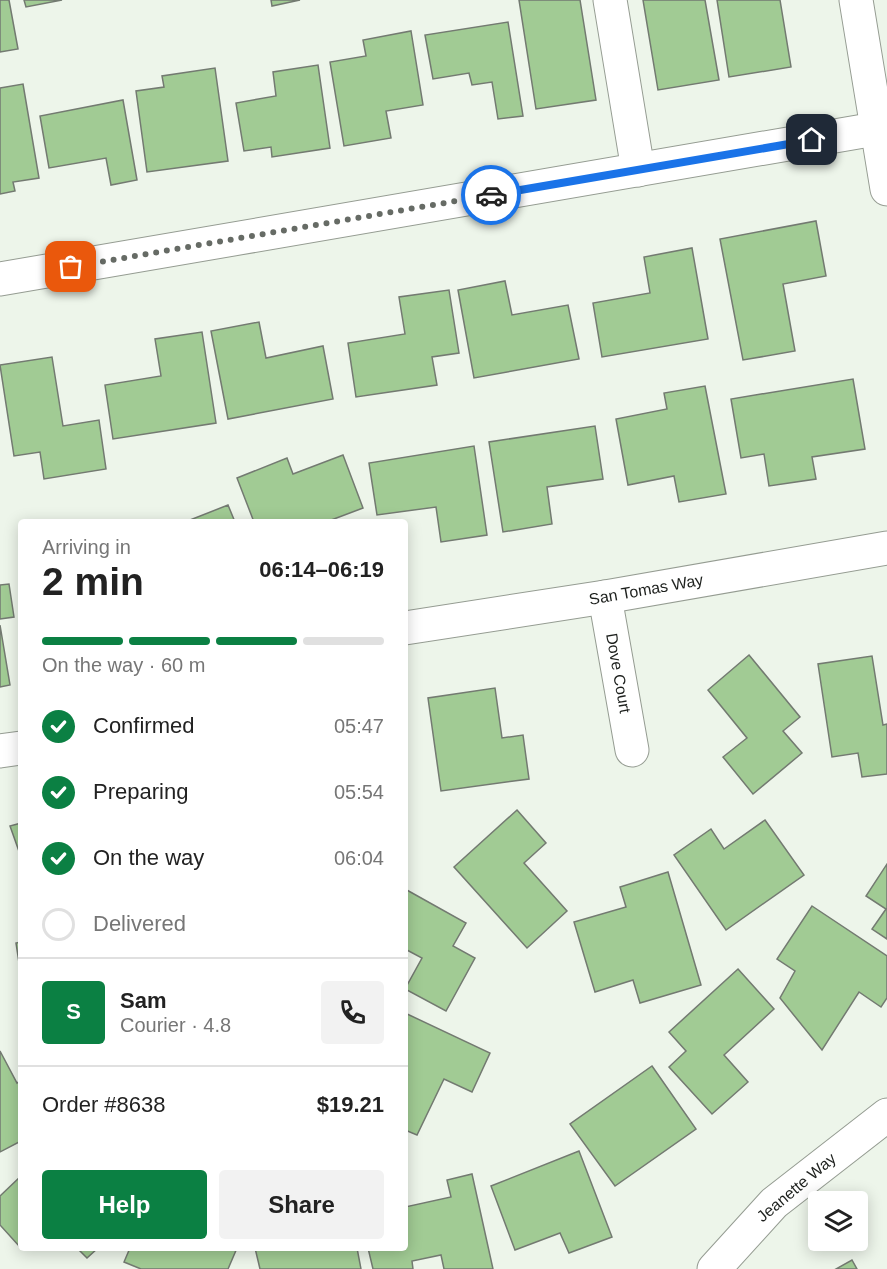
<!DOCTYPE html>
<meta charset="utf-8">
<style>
:root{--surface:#fff;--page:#f2f2f2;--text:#222;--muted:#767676;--line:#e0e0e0;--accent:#0b8043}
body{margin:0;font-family:Arial,sans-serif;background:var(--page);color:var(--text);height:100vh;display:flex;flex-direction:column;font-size:22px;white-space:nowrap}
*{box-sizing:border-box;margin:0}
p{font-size:20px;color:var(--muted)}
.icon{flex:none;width:33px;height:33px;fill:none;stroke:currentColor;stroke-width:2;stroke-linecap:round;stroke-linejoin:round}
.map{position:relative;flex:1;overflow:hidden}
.drawer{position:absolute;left:18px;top:519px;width:390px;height:732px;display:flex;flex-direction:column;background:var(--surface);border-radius:6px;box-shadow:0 3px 15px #0003}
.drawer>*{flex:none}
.fabs{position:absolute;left:808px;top:1191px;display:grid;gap:12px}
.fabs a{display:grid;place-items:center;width:60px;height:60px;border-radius:6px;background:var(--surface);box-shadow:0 3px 15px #0003;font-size:30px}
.pin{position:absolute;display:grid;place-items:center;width:51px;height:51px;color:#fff;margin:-26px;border-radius:12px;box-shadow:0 3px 9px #0006}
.courier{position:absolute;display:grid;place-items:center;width:60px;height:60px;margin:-30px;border:4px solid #1a73e8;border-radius:50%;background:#fff;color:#222;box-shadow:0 2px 8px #0007}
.overview em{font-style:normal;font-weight:800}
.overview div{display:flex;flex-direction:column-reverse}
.overview{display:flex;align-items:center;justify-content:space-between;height:102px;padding:0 24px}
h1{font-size:39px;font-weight:800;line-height:45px}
.bar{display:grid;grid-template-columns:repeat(4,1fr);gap:9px 6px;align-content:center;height:72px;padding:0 24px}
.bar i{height:8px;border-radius:4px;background:var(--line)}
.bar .active{background:var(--accent)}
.bar p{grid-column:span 4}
.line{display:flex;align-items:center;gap:15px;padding:0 24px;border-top:2px solid var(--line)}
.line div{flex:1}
.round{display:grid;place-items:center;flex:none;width:63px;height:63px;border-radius:6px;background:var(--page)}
ol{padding:0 24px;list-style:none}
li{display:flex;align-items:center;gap:18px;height:66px}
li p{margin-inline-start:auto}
li .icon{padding:6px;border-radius:50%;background:var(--accent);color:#fff;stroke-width:4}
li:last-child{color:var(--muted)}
li i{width:33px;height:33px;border:3px solid var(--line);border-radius:50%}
.cta{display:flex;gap:12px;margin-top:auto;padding:12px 24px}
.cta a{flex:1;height:69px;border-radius:6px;background:var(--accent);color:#fff;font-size:24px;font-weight:800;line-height:69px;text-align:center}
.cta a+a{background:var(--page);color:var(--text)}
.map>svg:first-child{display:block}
.building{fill:#a1cb94;stroke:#737a71;stroke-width:1.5}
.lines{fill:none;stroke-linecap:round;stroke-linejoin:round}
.minor-casing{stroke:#959c92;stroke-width:35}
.minor{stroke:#fff;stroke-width:33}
.done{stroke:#666b65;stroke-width:6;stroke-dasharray:0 10.8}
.route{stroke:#1a73e8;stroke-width:8}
.labels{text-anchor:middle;stroke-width:6;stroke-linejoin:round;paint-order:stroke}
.street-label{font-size:16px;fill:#1d201d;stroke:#fff}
</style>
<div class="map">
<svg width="887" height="1269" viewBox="0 0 887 1269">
<rect width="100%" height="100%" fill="#edf5ea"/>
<g class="building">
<path d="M 0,0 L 9,0 L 18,49 L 0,52 Z"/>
<path d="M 24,0 L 62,0 L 26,7 Z"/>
<path d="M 271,0 L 300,0 L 272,6 Z"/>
<path d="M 519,0 L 580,0 L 596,100 L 536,109 Z"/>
<path d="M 643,0 L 705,0 L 719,80 L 658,90 Z"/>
<path d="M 717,0 L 780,0 L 791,67 L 729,77 Z"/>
<path d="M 508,22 L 523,116 L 498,119 L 492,82 L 472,85 L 469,73 L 433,79 L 425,35 Z"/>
<path d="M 411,31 L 423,105 L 386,111 L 391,138 L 344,146 L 330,62 L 366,56 L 363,40 Z"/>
<path d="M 318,65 L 330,148 L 272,157 L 271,147 L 244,151 L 236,103 L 276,96 L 273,72 Z"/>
<path d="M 215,68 L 228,161 L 147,172 L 136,91 L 164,87 L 162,76 Z"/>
<path d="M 23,84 L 39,178 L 13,182 L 15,191 L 0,194 L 0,88 Z"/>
<path d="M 123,100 L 137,180 L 111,185 L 106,158 L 49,168 L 40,116 Z"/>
<path d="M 816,221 L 826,276 L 783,284 L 795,351 L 743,360 L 720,239 Z"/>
<path d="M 692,248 L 708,339 L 602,357 L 593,303 L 650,293 L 644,257 Z"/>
<path d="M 505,281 L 512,315 L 568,305 L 579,359 L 474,378 L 458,290 Z"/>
<path d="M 449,290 L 459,353 L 432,357 L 437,385 L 356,397 L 348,343 L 405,334 L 399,297 Z"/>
<path d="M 259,322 L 266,358 L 323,346 L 333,399 L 228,419 L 211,331 Z"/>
<path d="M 202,332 L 216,423 L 113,439 L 105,385 L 161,376 L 155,339 Z"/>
<path d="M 52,357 L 63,426 L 99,420 L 106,469 L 44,479 L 40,452 L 14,456 L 0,365 Z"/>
<path d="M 853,379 L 865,449 L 812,457 L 816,479 L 769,486 L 764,454 L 741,458 L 731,399 Z"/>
<path d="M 705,386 L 726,494 L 679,502 L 674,476 L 628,485 L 616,419 L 667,409 L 664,393 Z"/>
<path d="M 595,426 L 603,479 L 547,487 L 552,524 L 503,532 L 489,442 Z"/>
<path d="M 474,446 L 487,535 L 441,542 L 436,507 L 377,515 L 369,463 Z"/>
<path d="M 343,455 L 363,508 L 326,522 L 254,522 L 237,478 L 287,458 L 293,474 Z"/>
<path d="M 228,505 L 235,522 L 185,522 Z"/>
<path d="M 9,584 L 14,617 L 0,619 L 0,585 Z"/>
<path d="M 0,625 L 10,685 L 0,687 Z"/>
<path d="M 749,655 L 800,717 L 783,731 L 802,753 L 753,794 L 723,757 L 747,738 L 708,690 Z"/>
<path d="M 872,656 L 883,725 L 887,724 L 887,774 L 862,777 L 858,753 L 832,757 L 818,664 Z"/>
<path d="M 495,688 L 502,738 L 523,735 L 529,779 L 441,791 L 428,698 Z"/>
<path d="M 517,810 L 546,843 L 524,863 L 567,911 L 527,948 L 454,867 Z"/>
<path d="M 765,820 L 804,875 L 726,930 L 674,855 L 711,829 L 724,849 Z"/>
<path d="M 21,823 L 21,857 L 10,826 Z"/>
<path d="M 887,864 L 887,939 L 872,929 L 886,909 L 866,896 Z"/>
<path d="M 668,872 L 701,985 L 640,1003 L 633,980 L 595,992 L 574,922 L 626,907 L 620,887 Z"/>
<path d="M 405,889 L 466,923 L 453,946 L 475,958 L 446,1011 L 405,989 L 422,958 L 405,949 Z"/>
<path d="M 812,906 L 887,956 L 887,998 L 881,1007 L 859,992 L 822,1050 L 780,998 L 795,971 L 777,959 Z"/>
<path d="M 21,942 L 21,976 L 16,943 Z"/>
<path d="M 738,969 L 774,1009 L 724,1055 L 748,1082 L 712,1114 L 669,1067 L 686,1051 L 669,1032 Z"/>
<path d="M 405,1013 L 490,1053 L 472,1092 L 444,1079 L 417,1135 L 405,1130 Z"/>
<path d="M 0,1051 L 17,1083 L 21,1080 L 21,1141 L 0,1152 Z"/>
<path d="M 652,1066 L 696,1129 L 615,1186 L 570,1124 Z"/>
<path d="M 579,1151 L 612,1237 L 569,1253 L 560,1233 L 515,1250 L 491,1186 Z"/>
<path d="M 472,1174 L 493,1269 L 444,1269 L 441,1255 L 412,1261 L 413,1269 L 373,1269 L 368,1248 L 405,1248 L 405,1207 L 451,1197 L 447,1180 Z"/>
<path d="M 21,1176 L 21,1244 L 19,1246 L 0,1225 L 0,1196 Z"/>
<path d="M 77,1248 L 98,1248 L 87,1258 Z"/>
<path d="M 130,1248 L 237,1248 L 228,1269 L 141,1269 L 124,1262 Z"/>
<path d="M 255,1248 L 357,1248 L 361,1269 L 260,1269 Z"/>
<path d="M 852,1260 L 857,1269 L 836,1269 Z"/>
</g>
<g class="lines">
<g class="minor-casing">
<g id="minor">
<path d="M 610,0 L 638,170"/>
<path d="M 856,0 L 887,189"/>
<path d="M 0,279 L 887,127"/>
<path d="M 605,597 L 632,750"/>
<path d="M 405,628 L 605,597 L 887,548"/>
<path d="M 0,751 L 21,748"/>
<path d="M 714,1269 L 774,1203 L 887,1115"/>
</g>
</g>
<use href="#minor" class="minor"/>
</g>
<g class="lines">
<path class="done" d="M 71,267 L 491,195"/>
<path class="route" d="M 491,195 L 812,140"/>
</g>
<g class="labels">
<g class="street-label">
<text transform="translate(646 589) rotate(-10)" y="6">San Tomas Way</text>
<text transform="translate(619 673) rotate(80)" y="6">Dove Court</text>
<text transform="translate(796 1187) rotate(-40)" y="6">Jeanette Way</text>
</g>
</g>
</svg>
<div class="fabs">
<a><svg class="icon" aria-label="layers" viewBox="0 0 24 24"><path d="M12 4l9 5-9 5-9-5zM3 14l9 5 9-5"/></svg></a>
</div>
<div class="pin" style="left:71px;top:267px;background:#ea580c"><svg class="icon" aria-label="bag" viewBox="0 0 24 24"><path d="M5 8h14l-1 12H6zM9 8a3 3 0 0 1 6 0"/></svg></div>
<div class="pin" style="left:812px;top:140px;background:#1f2937"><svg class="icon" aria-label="home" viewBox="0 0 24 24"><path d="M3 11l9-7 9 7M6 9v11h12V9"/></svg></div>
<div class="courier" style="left:491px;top:195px"><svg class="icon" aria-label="car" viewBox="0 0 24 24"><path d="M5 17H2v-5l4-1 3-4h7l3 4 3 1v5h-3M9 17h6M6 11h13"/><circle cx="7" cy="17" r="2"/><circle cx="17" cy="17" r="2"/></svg></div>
<section class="drawer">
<div class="overview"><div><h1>2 min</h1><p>Arriving in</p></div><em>06:14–06:19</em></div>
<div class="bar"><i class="active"></i><i class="active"></i><i class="active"></i><i></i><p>On the way · 60 m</p></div>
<ol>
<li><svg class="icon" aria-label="check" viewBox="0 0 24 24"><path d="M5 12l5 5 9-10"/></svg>Confirmed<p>05:47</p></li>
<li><svg class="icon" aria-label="check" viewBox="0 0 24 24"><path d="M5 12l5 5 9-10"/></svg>Preparing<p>05:54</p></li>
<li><svg class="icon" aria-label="check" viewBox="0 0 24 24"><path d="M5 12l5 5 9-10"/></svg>On the way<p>06:04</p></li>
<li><i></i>Delivered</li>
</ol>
<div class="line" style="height:108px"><b class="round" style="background:var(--accent);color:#fff">S</b><div><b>Sam</b><p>Courier · 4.8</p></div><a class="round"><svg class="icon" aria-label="phone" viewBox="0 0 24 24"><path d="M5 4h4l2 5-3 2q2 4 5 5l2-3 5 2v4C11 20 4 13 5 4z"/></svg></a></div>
<div class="line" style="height:78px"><div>Order #8638</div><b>$19.21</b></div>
<div class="cta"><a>Help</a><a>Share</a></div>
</section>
</div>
